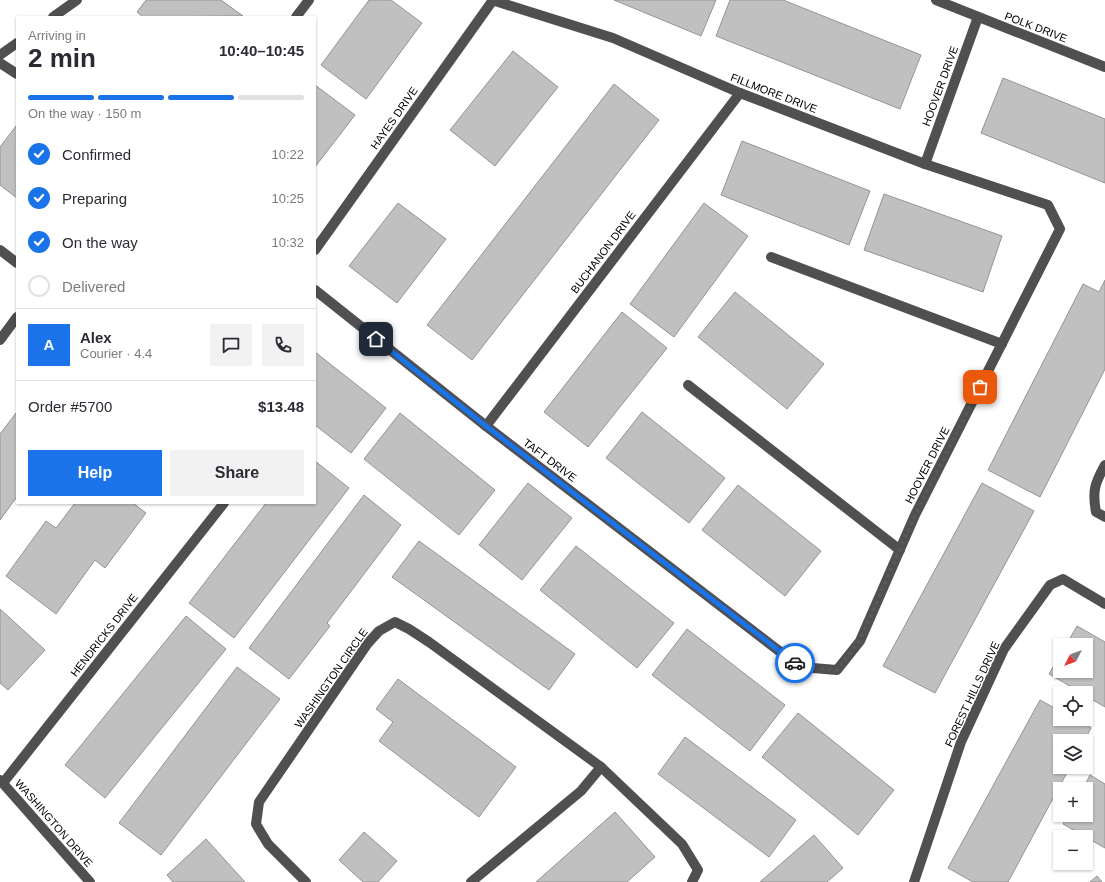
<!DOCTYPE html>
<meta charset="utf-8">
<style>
:root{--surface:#fff;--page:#f2f2f3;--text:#2b2b33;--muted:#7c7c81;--line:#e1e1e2;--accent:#1a73e8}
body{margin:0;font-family:Helvetica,sans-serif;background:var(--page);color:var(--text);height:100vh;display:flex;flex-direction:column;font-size:15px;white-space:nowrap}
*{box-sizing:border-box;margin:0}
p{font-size:13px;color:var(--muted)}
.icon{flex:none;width:22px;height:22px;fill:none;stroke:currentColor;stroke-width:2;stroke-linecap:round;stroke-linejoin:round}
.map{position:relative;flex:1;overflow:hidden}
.drawer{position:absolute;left:16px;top:16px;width:300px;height:488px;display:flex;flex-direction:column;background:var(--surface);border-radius:0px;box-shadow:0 1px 3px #0004}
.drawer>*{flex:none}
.needle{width:26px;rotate:228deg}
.controls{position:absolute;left:1053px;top:638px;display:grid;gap:8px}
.controls a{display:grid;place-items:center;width:40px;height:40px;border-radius:0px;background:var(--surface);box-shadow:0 1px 3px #0004;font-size:20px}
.pin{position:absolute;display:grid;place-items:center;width:34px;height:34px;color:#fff;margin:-17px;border-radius:8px;box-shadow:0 2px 6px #0006}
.courier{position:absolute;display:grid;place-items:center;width:40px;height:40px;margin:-20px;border:3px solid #1a73e8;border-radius:50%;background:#fff;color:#222;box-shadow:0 1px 5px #0007}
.headline em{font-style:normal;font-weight:700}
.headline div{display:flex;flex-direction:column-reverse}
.headline{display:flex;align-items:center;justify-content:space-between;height:68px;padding:0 12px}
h1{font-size:26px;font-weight:700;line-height:30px}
.bar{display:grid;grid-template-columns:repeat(4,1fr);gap:6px 4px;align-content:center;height:48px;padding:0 12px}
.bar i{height:5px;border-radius:3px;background:var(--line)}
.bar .active{background:var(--accent)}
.bar p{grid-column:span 4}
.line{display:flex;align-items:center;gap:10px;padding:0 12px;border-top:1px solid var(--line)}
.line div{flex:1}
.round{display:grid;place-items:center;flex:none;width:42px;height:42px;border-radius:0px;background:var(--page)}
ol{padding:0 12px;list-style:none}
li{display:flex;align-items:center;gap:12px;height:44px}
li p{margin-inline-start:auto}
li .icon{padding:4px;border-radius:50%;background:var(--accent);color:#fff;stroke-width:4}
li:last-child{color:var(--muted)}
li i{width:22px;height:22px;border:2px solid var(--line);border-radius:50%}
.cta{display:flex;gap:8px;margin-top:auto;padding:8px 12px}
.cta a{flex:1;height:46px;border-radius:0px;background:var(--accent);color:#fff;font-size:16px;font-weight:700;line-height:46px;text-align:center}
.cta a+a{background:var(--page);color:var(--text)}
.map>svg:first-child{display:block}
.building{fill:#c0c0c0;stroke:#949494}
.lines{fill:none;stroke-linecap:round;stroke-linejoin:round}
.minor{stroke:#505050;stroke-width:10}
.done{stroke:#595959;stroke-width:4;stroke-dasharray:0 7.2}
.route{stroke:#1a73e8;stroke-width:5}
.labels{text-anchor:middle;stroke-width:3;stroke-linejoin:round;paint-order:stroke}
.street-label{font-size:11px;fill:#000;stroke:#fff}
</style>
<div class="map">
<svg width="1105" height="882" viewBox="0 0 1105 882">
<rect width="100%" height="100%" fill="#fff"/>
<g class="building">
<path d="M 146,0 L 221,0 L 243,16 L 143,17 L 137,12 Z"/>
<path d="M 369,0 L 391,0 L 422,23 L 366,99 L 321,65 Z"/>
<path d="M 614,0 L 716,0 L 701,36 Z"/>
<path d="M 730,0 L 783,0 L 921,55 L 900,109 L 716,36 Z"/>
<path d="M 513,51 L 558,87 L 495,166 L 450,130 Z"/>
<path d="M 1003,78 L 1105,119 L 1105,183 L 981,133 Z"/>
<path d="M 614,84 L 659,120 L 472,360 L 427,325 Z"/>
<path d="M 315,85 L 355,115 L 315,167 Z"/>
<path d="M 16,126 L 17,127 L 17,198 L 0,185 L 0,147 Z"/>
<path d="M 742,141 L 870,191 L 849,245 L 721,195 Z"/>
<path d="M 884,194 L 1002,236 L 983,292 L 864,250 Z"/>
<path d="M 398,203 L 446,239 L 397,303 L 349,266 Z"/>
<path d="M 704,203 L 748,236 L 674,337 L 630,304 Z"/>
<path d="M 1105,280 L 1105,369 L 1040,497 L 988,470 L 1083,284 L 1099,292 Z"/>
<path d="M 735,292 L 824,364 L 787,409 L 698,337 Z"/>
<path d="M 622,312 L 667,348 L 588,447 L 544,412 Z"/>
<path d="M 315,352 L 386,408 L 351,453 L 315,425 Z"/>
<path d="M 642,412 L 725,478 L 689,523 L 606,458 Z"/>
<path d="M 16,413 L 17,414 L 17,499 L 16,498 L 0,520 L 0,434 Z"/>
<path d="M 400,413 L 495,490 L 459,535 L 364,459 Z"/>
<path d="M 315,461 L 349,488 L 234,638 L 189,603 L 266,503 L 315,503 Z"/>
<path d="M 528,483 L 572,518 L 522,580 L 479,545 Z"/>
<path d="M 982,483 L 1034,511 L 935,693 L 883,666 Z"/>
<path d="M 738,485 L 821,551 L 785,596 L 702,530 Z"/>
<path d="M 364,495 L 401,525 L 327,623 L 330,626 L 289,679 L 249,648 Z"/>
<path d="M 75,503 L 133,503 L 146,513 L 105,568 L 95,560 L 56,614 L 6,576 L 46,521 L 56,528 Z"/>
<path d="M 419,541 L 575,654 L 549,690 L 392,577 Z"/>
<path d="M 576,546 L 674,623 L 637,668 L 540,590 Z"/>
<path d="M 0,609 L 45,650 L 8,690 L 0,683 Z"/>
<path d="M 186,616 L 226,649 L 105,798 L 65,765 Z"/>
<path d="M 1077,626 L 1105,642 L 1105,707 L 1086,696 L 1086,693 L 1082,693 L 1049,674 L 1060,655 L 1060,671 L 1086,671 L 1086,645 L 1066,645 Z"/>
<path d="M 687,629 L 785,705 L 750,751 L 652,675 Z"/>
<path d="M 237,667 L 280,699 L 161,855 L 119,823 Z"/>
<path d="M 398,679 L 516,767 L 479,817 L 379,741 L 393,722 L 376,709 Z"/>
<path d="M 1040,700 L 1060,711 L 1060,719 L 1075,719 L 1091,728 L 1084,741 L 1060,741 L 1060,767 L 1070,767 L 1008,882 L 973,882 L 948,868 Z"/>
<path d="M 798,713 L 894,790 L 858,835 L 762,757 Z"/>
<path d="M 685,737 L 796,820 L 769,857 L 658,774 Z"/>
<path d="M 1090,775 L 1105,784 L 1105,848 L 1063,824 L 1068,815 L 1086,815 L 1086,789 L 1083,789 Z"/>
<path d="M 615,812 L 655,857 L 627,882 L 536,882 Z"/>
<path d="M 364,832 L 397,861 L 378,882 L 363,882 L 339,860 Z"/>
<path d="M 814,835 L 843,868 L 827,882 L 760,882 Z"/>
<path d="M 206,839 L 245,882 L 173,882 L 167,875 Z"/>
<path d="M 1097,876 L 1102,882 L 1090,882 Z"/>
</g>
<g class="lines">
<g class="minor">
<path d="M 936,0 L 1105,67"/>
<path d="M 53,17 L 77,0"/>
<path d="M 296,17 L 309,0"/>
<path d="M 0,55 L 17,43"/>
<path d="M 0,63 L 17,74"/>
<path d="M 925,164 L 978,17"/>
<path d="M 0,250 L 17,263"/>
<path d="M 315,250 L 493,0"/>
<path d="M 771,257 L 1002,344"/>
<path d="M 315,290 L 486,426 L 800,667 L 837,670 L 860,641 L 915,515 L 1060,229 L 1048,205 L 925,164 L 740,93 L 613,38 L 492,0"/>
<path d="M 0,340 L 17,317"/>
<path d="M 688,385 L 900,550"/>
<path d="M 486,426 L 740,93"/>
<path d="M 1105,465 C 1095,483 1092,491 1096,512 L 1105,517"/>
<path d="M 0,780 L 90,882"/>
<path d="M 3,783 L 224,503"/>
<path d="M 306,882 L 268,844 L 256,824 L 259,802 L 368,643 L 379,631 L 395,622 L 409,629 L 429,642 L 601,767 L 682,844 L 698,870 L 692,882"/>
<path d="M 471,882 L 581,791 L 601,767"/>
<path d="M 914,882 L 961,742 L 1004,649 L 1050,585 L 1063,579 L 1105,604"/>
</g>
</g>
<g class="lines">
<path class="done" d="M 795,663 L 800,667 L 837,670 L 860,640 L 915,515 L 980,387"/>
<path class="route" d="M 376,339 L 486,426 L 795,663"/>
</g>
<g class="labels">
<g class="street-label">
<text transform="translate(1036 27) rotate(21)" y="4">POLK DRIVE</text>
<text transform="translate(940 86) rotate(-70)" y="4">HOOVER DRIVE</text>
<text transform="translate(774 93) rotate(21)" y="4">FILLMORE DRIVE</text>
<text transform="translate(394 118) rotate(-55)" y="4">HAYES DRIVE</text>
<text transform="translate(603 252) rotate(-53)" y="4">BUCHANON DRIVE</text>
<text transform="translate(550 460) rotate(37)" y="4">TAFT DRIVE</text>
<text transform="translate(927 465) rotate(-63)" y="4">HOOVER DRIVE</text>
<text transform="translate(104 635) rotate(-52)" y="4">HENDRICKS DRIVE</text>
<text transform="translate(331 678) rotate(-55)" y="4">WASHINGTON CIRCLE</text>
<text transform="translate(972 694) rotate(-65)" y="4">FOREST HILLS DRIVE</text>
<text transform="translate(54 823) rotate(49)" y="4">WASHINGTON DRIVE</text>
</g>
</g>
</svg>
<div class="controls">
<a><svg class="needle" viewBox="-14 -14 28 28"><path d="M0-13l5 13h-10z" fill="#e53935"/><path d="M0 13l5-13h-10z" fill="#7c7c81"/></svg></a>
<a><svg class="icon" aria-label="locate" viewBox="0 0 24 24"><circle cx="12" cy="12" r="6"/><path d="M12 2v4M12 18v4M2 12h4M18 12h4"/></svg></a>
<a><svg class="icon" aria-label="layers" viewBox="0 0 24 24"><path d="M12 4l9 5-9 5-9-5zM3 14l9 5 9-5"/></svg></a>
<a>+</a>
<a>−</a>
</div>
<div class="pin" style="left:980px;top:387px;background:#ea580c"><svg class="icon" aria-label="bag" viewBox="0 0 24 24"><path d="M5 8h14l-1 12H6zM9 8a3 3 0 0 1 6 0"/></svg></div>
<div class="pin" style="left:376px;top:339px;background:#1f2937"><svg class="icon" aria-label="home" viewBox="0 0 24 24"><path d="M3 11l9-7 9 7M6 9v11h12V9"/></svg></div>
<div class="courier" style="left:795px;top:663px"><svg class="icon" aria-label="car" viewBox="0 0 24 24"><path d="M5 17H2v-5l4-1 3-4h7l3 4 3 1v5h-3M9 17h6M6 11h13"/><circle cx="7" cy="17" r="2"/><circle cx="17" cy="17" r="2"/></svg></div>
<section class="drawer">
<div class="headline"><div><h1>2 min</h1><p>Arriving in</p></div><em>10:40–10:45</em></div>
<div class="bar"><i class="active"></i><i class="active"></i><i class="active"></i><i></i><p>On the way · 150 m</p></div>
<ol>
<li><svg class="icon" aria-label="check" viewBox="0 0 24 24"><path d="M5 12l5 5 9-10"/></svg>Confirmed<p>10:22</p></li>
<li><svg class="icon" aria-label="check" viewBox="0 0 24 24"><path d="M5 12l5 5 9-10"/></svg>Preparing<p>10:25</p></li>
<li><svg class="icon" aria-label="check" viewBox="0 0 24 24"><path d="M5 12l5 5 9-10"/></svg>On the way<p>10:32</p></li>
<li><i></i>Delivered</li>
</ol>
<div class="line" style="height:72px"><b class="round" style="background:var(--accent);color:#fff">A</b><div><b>Alex</b><p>Courier · 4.4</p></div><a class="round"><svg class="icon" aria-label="chat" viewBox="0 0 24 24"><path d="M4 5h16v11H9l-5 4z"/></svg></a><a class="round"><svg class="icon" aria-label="phone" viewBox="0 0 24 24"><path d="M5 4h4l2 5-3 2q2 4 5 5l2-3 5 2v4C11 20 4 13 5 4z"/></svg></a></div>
<div class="line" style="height:52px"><div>Order #5700</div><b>$13.48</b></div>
<div class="cta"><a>Help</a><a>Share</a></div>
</section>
</div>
